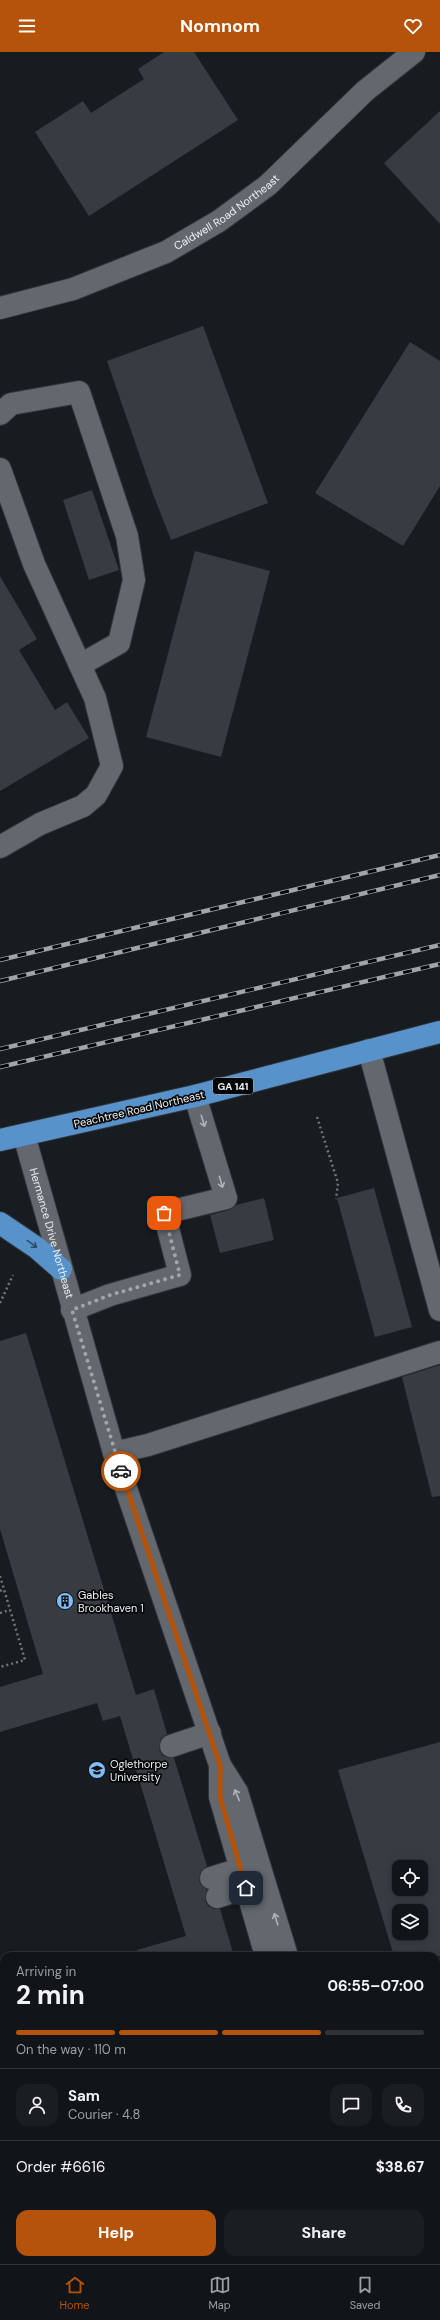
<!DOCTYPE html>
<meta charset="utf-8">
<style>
:root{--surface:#111519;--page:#1a1e22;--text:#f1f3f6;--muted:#9c9fa2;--line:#303438;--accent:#b45309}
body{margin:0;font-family:"DM Sans",sans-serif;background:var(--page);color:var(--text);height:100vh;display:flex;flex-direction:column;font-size:15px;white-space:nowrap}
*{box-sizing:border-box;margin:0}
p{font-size:13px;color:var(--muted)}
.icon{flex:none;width:22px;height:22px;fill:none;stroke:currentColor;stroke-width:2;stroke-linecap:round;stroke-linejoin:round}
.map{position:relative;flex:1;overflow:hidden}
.details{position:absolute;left:0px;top:1900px;width:440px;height:312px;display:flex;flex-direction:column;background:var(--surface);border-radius:12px 12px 0 0;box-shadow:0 2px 10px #0003,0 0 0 1px var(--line)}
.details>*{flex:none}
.tools{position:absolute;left:392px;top:1808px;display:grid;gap:8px}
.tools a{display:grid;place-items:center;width:36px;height:36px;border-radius:8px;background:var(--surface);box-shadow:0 2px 10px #0003,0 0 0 1px var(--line);font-size:20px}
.pin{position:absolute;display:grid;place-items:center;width:34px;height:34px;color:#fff;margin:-17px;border-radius:8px;box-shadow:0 2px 6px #0006}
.courier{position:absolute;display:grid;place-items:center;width:40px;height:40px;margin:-20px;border:3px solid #b45309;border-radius:50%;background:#fff;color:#222;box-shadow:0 1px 5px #0007}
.summary em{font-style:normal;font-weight:700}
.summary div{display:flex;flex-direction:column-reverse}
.summary{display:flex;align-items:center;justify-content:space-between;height:68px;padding:0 16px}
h1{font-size:26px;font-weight:700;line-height:30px}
.bar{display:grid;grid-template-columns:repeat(4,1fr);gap:6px 4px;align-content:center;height:48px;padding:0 16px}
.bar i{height:5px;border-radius:3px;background:var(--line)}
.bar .selected{background:var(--accent)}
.bar p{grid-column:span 4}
.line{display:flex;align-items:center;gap:10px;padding:0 16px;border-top:1px solid var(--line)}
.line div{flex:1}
.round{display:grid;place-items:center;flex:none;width:42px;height:42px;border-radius:12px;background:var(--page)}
.button{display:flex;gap:8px;margin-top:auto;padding:8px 16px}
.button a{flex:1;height:46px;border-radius:12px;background:var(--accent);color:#fff;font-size:16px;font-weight:700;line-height:46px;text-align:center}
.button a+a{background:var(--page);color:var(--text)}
header{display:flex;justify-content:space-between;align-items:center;height:52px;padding:0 16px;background:var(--accent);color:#fff;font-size:18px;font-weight:700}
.menu{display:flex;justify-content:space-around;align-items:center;height:56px;border-top:1px solid var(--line);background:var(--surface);font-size:11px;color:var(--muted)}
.menu a{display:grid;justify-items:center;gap:2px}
.menu .selected{color:var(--accent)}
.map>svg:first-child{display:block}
.garden{fill:#2a4259}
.building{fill:#363c41;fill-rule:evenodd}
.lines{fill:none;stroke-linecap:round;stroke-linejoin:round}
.minor-casing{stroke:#323539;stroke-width:24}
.highway-casing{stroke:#323539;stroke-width:24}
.path{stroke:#71767a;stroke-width:2.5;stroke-dasharray:2 3;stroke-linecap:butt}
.minor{stroke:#62686e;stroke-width:22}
.highway{stroke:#5892cb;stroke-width:22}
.rail-casing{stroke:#a1a5a9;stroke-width:4.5}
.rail{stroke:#050608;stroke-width:3;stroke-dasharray:9;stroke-linecap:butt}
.oneway{stroke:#aeb3b7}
.oneway2{stroke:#2e4c6a}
.done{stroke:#a1a6aa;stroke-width:4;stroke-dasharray:0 7.2}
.route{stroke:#b45309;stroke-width:5}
.labels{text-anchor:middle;stroke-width:3.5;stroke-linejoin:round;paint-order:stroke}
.shield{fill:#050608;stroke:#a7aaac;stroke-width:1}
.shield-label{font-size:10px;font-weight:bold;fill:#ecf0f3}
.street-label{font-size:11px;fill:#ecf0f3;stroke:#050608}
.poi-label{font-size:11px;fill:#ecf0f3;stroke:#050608;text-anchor:start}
</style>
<header><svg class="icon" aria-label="menu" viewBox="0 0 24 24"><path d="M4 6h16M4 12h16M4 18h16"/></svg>Nomnom<svg class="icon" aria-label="heart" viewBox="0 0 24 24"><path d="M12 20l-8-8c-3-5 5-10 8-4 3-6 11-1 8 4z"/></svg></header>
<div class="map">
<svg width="440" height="2212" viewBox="0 0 440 2212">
<rect width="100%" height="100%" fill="#171c21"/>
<path class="garden" d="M 4,2019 L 4,2208 L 0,2208 L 0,2020 Z"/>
<g class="building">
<path d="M 164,0 L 194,0 L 238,68 L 89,164 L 35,80 L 83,49 L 91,61 L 144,27 L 138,17 Z"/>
<path d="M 440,59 L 440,172 L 384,111 Z"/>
<path d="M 203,274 L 268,451 L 171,488 L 153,442 L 107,309 Z"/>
<path d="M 410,290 L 440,309 L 440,434 L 403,494 L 315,441 Z"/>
<path d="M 92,438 L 119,518 L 89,528 L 63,448 Z"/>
<path d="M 195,499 L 270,519 L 221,705 L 146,685 Z"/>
<path d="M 0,524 L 37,587 L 19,598 L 55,658 L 67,650 L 89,686 L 0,739 Z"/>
<path d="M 374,1136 L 412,1275 L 375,1285 L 337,1146 Z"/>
<path d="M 264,1146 L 274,1188 L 220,1201 L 210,1163 L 229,1158 L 236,1153 Z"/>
<path d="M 26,1281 L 136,1643 L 154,1637 L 167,1682 L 161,1686 L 159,1698 L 163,1704 L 174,1706 L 207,1814 L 202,1818 L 199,1829 L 207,1838 L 205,1848 L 208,1854 L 214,1857 L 220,1857 L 234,1904 L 138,1904 L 137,1898 L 186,1884 L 120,1664 L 103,1669 L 97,1651 L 0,1680 L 0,1635 L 43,1622 L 0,1477 L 0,1289 Z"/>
<path d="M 440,1313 L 440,1444 L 432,1445 L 402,1325 Z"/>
<path d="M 440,1690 L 440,1904 L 394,1904 L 338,1718 ZM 399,1815 L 421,1815 L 421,1837 L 399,1837 ZM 399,1859 L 421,1859 L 421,1881 L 399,1881 Z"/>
</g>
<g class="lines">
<g class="minor-casing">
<g id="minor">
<path id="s1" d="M 0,256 L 73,237 L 166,200 L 219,169 L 268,133 L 365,39 L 414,0"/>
<path d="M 0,362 L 11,352 L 79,340 L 127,484 L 134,528 L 119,591 L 80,613"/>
<path d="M 0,417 L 34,512 L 95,646 L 112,714 L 96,743 L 83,754 L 40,772 L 0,795"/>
<path d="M 369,998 L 440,1258"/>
<path id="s2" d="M 24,1083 L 114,1401 L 220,1713 L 237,1740 L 287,1904"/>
<path d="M 72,1258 L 110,1243 L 180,1223 L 164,1161 L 226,1146 L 195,1044"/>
<path d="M 114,1401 L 148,1393 L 440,1300"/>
<path d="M 171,1694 L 210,1681"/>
<path d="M 220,1713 L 220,1745 L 266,1904"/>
<path d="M 211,1826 L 240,1817"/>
<path d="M 217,1845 L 246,1836"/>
<path d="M 436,1996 L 440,1994"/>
<path d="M 375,2208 L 376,2212"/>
</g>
</g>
<g class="highway-casing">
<g id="highway">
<path d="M 0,1088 L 195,1044 L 440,980"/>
<path d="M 0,1171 L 37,1196 L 61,1217"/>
</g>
</g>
<g class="path">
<path d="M 317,1065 L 338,1131 L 336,1147"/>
<path d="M 0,1251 L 13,1223"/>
<path d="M 0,1524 L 25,1608 L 0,1615"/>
<path d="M 0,1539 L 4,1537"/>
<path d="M 0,1561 L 10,1558"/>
<path d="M 0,2007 L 4,2008"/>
<path d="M 66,2212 L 68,2208"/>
</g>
<use href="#minor" class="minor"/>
<use href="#highway" class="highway"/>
<g class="rail-casing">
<g id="rail">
<path d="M 0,908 L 440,803"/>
<path d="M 0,929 L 440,823"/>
<path d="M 0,997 L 440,893"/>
<path d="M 0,1015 L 440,912"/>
</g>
</g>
<use href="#rail" class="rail"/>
</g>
<defs><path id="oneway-shaft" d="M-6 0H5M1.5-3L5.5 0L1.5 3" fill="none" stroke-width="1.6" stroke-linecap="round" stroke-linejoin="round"/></defs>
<g class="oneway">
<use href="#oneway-shaft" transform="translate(203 1069) rotate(73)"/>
<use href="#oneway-shaft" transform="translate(221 1130) rotate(74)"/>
<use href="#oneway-shaft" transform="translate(237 1743) rotate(-112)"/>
<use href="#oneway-shaft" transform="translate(276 1867) rotate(-107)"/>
</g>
<use class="oneway2" href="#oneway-shaft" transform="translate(32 1192) rotate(36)"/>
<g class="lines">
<path class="done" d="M 121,1419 L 72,1258 L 110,1243 L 180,1223 L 164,1161"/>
<path class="route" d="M 121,1419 L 220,1713 L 220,1745 L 246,1836"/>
</g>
<defs>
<g id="building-disc" transform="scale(0.9)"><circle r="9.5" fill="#80bdfa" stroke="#050608"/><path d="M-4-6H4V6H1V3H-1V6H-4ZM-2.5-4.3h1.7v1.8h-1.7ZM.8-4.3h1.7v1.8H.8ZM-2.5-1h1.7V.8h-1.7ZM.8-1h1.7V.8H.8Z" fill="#111"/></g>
<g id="university-disc" transform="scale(0.9)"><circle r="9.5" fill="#80bdfa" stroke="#050608"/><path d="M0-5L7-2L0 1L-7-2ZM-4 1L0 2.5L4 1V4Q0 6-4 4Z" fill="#111"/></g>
</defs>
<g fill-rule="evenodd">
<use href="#building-disc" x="65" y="1549"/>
<use href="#university-disc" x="97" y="1718"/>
</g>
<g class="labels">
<rect class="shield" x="213" y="1026" width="40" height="16" rx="3"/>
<g class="shield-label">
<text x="233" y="1038">GA 141</text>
</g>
<g class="street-label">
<text dy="4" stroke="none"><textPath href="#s1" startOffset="248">Caldwell Road Northeast</textPath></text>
<text transform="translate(139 1057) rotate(-13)" y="4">Peachtree Road Northeast</text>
<text dy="4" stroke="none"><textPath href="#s2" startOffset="102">Hermance Drive Northeast</textPath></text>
</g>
<g class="poi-label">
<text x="78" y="1547">Gables<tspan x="78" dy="13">Brookhaven 1</tspan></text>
<text x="110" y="1716">Oglethorpe<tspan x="110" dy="13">University</tspan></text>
</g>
</g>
</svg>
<div class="tools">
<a><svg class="icon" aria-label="locate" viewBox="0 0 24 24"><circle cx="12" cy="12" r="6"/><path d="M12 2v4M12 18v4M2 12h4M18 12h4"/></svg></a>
<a><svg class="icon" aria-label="layers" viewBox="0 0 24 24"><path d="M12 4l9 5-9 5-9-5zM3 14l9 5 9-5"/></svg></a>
</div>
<div class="pin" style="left:164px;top:1161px;background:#ea580c"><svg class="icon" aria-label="bag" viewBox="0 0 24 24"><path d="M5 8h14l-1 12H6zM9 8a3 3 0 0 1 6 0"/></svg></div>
<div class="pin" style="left:246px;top:1836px;background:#1f2937"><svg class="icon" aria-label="home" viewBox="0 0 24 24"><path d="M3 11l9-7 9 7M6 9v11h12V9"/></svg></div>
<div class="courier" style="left:121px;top:1419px"><svg class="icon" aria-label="car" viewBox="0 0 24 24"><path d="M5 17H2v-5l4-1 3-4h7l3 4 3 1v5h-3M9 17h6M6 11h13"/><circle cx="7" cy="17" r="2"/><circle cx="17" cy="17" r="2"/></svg></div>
<section class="details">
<div class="summary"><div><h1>2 min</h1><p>Arriving in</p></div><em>06:55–07:00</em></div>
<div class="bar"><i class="selected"></i><i class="selected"></i><i class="selected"></i><i></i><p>On the way · 110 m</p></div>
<div class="line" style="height:72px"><a class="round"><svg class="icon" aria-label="person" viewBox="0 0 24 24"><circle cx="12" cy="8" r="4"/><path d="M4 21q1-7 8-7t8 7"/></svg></a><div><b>Sam</b><p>Courier · 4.8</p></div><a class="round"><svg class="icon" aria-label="chat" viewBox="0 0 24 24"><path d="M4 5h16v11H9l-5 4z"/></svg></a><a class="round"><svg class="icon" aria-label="phone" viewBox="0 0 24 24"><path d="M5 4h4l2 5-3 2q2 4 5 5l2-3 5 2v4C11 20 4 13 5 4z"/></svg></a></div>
<div class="line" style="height:52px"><div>Order #6616</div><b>$38.67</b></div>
<div class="button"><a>Help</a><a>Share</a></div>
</section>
</div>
<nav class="menu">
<a class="selected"><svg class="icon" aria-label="home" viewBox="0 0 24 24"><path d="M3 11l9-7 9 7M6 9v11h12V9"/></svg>Home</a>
<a><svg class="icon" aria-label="map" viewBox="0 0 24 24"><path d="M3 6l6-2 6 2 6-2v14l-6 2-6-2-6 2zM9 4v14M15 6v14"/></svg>Map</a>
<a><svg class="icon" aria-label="saved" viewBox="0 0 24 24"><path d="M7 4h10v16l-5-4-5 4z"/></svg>Saved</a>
</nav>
